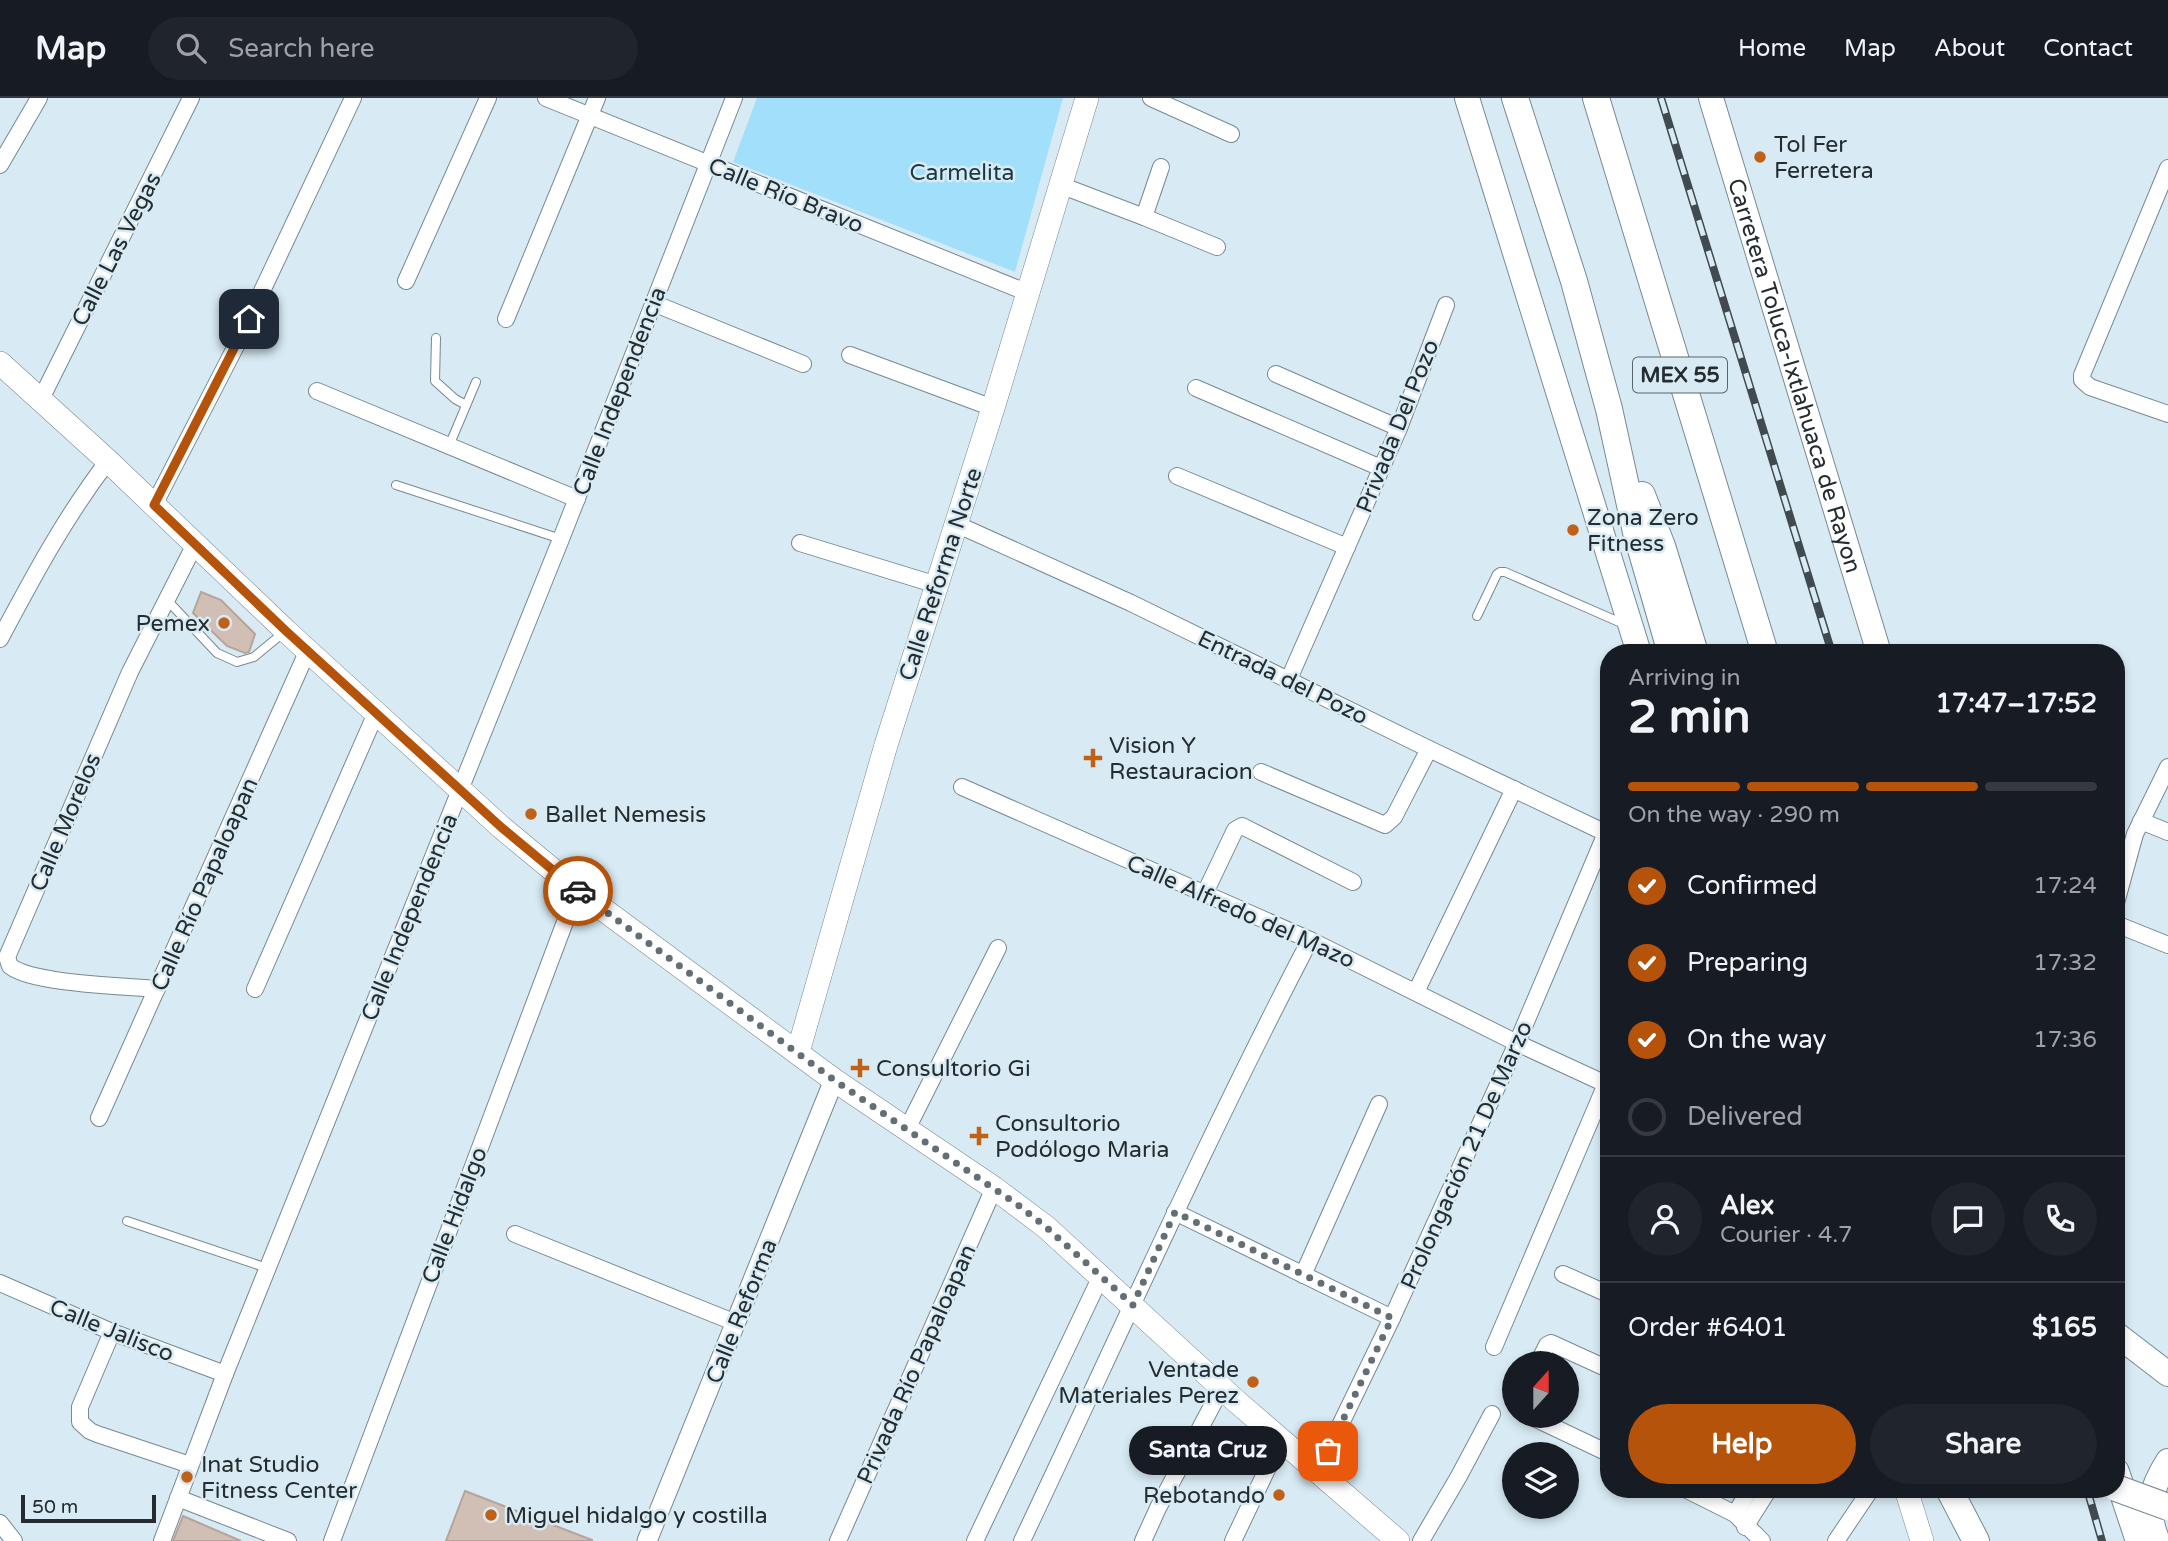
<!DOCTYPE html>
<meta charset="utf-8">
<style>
:root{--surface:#171b24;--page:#20242c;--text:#f1f3f6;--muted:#9ea1a6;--line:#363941;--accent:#b45309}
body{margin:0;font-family:"Varela Round",sans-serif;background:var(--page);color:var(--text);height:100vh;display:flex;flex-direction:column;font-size:26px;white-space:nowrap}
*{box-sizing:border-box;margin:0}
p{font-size:23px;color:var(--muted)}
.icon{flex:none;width:38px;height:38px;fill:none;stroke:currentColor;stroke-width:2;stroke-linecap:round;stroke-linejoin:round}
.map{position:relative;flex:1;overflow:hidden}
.drawer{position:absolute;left:1600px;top:546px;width:525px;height:854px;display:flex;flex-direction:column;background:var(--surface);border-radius:28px;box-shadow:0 4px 10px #0003}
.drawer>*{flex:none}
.needle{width:46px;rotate:21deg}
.buttons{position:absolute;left:1502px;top:1253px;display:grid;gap:14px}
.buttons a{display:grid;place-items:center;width:77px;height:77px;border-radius:50%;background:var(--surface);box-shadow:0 4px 10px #0003;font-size:35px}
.scale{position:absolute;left:21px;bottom:18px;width:135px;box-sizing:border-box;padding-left:7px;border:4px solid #242c2f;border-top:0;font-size:19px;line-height:24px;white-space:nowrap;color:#242c2f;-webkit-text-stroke:5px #d8ebf4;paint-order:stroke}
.pin{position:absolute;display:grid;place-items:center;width:60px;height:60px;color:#fff;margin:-30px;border-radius:14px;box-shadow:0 4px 10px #0006}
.courier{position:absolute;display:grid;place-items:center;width:70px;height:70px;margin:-35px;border:5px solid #b45309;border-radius:50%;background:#fff;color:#222;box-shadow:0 2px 9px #0007}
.bubble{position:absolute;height:49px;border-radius:24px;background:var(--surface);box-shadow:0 4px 10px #0003;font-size:23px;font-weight:700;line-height:49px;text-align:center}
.headline em{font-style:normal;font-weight:700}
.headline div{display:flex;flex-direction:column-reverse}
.headline{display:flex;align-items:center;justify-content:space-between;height:119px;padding:0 28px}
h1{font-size:46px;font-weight:700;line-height:52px}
.bar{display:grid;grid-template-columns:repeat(4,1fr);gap:10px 7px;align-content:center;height:84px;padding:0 28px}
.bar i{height:9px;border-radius:5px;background:var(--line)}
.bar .on{background:var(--accent)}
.bar p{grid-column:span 4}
.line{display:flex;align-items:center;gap:18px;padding:0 28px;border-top:2px solid var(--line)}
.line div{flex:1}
.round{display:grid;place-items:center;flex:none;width:74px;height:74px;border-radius:37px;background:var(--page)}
ol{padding:0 28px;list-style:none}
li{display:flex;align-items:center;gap:21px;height:77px}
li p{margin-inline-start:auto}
li .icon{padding:7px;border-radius:50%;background:var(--accent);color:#fff;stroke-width:4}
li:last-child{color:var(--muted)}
li i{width:38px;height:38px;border:4px solid var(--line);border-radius:50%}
.primary-button{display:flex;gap:14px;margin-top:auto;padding:14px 28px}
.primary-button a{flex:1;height:80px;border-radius:42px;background:var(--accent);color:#fff;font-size:28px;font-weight:700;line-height:80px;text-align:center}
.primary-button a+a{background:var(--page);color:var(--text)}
header{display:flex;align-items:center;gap:42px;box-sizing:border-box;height:98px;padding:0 35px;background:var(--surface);border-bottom:2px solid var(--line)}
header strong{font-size:33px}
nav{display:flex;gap:38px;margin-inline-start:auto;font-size:24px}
.search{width:490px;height:63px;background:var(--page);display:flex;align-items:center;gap:18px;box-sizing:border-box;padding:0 24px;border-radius:38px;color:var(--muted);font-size:26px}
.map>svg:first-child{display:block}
.green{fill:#a1dffa}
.building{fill:#d1bfb6;stroke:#b5a49a;stroke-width:2}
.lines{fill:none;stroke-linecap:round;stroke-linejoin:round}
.service-casing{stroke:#778991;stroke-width:10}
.minor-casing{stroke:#778991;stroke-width:18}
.tertiary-casing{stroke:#778991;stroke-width:21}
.secondary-casing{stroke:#778991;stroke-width:24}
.primary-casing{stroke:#778991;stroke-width:26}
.trunk-casing{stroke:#778991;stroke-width:28}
.service{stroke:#fff;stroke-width:8}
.minor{stroke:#fff;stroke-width:16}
.tertiary{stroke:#fff;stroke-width:19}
.secondary{stroke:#fff;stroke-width:23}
.primary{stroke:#fff;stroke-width:24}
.trunk{stroke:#fff;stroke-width:26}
.rail-casing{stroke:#414a4e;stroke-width:8}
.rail{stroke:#d8ebf4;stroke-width:5;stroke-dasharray:16;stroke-linecap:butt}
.trunk-bridge-casing{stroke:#778991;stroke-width:28;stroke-linecap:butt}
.trunk-bridge{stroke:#fff;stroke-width:26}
.done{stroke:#636f74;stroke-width:7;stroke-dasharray:0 12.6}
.route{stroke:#b45309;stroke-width:9}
.poi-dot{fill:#c06118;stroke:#d8ebf4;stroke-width:2.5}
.labels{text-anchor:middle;stroke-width:5;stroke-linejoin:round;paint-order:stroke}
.shield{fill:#d8ebf4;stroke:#5a656a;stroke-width:2}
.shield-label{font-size:21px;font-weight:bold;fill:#242c2f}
.poi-label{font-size:23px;fill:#242c2f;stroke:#d8ebf4;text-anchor:start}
.park-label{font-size:23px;fill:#193845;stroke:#d8ebf4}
.street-label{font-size:23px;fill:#242c2f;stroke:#d8ebf4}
</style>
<header>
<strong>Map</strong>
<div class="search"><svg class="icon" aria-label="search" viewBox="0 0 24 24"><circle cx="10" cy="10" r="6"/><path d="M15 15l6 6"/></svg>Search here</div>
<nav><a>Home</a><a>Map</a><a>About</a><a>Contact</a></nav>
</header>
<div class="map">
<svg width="2168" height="1443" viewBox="0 0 2168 1443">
<rect width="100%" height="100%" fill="#d8ebf4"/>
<path class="green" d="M 757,0 L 1063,0 L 1015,174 L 733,64 Z"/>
<g class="building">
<path d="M 201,494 L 221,502 L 255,536 L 249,554 L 245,555 L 227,548 L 193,515 Z"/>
<path d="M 465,1393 L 592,1442 L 592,1443 L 446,1443 Z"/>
<path d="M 183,1418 L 241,1443 L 173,1443 Z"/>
</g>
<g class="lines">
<g class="service-casing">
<g id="service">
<path d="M 436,240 L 435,283 L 455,301 L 466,307"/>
<path d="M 449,348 L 476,284"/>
<path d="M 396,387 L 561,441"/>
<path d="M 167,502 L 217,555 L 237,564 L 254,559 L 283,535"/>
<path d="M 1477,518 L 1497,476 L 1500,474 L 1505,474 L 1626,527"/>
<path d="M 127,1123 L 267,1170"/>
</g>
</g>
<g class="minor-casing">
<g id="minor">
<path d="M 546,0 L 1026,194"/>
<path d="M 1151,0 L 1231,36"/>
<path d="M 0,67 L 39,0"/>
<path d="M 2168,70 L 2082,277 L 2082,282 L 2090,289 L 2168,316"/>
<path d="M 1060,87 L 1144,119 L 1217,149"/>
<path d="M 1144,119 L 1161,69"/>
<path d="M 406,183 L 488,0"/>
<path d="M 653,205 L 803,266"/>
<path d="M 506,221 L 597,0"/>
<path d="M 850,257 L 993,310"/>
<path d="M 1276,276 L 1399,330"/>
<path d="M 1196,290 L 1381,370"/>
<path d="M 317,293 L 577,401"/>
<path d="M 41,301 L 191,0"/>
<path d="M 1177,378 L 1347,449"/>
<path d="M 154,407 L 238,244 L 353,0"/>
<path d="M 956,426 L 1131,505 L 1429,651 L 1608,736"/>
<path d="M 800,445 L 937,487"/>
<path d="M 0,541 C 33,479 65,419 108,363"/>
<path d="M 1289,581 L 1399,330 L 1446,207"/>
<path d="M 1261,674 L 1385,727 L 1394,719 L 1429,651"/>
<path d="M 962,689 L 1310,842 L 1517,945 L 1608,987"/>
<path d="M 2141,723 L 2168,734"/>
<path d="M 1205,795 L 1235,732 L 1242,728 L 1353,784"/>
<path d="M 2116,805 L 2135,736 L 2168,669"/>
<path d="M 2116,826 L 2168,847"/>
<path d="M 157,891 C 125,888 32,886 10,868 L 7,859 L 130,574 L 195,446"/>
<path d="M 255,891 L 376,615"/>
<path d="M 1416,894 L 1514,691"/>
<path d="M 99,1020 L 308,552"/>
<path d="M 907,1031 L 998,850"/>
<path d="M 1175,1114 L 1392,1220"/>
<path d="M 515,1136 L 736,1225"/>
<path d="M 1563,1176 L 1608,1196"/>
<path d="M 1303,1177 L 1379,1006"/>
<path d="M 0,1185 L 112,1234 L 225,1276"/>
<path d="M 112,1234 L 80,1309 L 80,1324 L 90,1333 L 97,1336 L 190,1367"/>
<path d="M 1494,1249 L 1606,986"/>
<path d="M 1538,1265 L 1547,1247 L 1551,1245 L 1608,1271"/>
<path d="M 1530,1318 L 1608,1355"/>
<path d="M 1317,1375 L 1392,1220 L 1517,945 L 1606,735"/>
<path d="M 1685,1391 L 1735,1416 L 1762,1443"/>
<path d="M 178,1400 L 288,1443"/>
<path d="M 1735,1416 L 1750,1391"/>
<path d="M 0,1425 L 14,1443"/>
<path d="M 1745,1429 L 1769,1391"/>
<path d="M 162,1443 L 225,1276 L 561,441 L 734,0"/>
<path d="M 332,1443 L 577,792"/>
<path d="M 838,1443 L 994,1090"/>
<path d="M 975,1443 L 1101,1178"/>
<path d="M 1022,1443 C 1117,1242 1207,1039 1310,842"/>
<path d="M 1143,1443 L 1158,1410 L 1222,1289"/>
<path d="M 1233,1443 L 1281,1342"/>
<path d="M 1421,1443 L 1459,1378 L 1492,1316"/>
<path d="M 1836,1443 L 1871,1391"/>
</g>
</g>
<g class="tertiary-casing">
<path id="tertiary" d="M 647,1443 L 834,982"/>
</g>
<g class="secondary-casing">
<g id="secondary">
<path d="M 0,265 L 108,363 L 286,533 L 501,729 L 577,792 L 834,982 L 994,1090 L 1046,1129 L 1236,1303 L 1398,1443"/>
<path d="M 798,954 L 886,647 L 993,310 L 1087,0"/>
<path d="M 1906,1391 L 1922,1443"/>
</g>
</g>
<g class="primary-casing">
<g id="primary">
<path d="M 1467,0 L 1639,555"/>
<path id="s1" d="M 1711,0 L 1879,555"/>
<path d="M 2116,1236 L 2168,1276"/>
<path d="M 2158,1443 C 2144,1412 2151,1390 2168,1363"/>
</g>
</g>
<g class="trunk-casing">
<g id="trunk">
<path d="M 1515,0 L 1574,183 L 1609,311 L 1636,434 L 1671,555"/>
<path d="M 1596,0 L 1765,555"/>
<path d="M 1642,397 L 1662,448 L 1695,555"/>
<path d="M 2116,1374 L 2139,1443"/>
<path d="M 1949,1391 L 1976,1443"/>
</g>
</g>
<use href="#service" class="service"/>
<use href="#minor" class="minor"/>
<use href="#tertiary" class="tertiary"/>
<use href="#secondary" class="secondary"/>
<use href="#primary" class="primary"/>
<use href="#trunk" class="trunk"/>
<g class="rail-casing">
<g id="rail">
<path d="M 1661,0 L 1832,555"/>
<path d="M 2087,1391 L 2102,1443"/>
</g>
</g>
<use href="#rail" class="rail"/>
<g class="trunk-bridge-casing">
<path id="trunk-bridge" d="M 2116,1390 L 2168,1409"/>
</g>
<use href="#trunk-bridge" class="trunk-bridge"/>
</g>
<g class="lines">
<path class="done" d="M 578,793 L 834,982 L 1018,1107 L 1046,1129 L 1133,1207 L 1175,1114 L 1392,1220 L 1328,1353"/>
<path class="route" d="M 249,221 L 154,407 L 286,533 L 501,729 L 578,793"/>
</g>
<g class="poi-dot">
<circle cx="1760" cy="59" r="7"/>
<circle cx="1573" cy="432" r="7"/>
<circle cx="224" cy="525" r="7"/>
<path d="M1089.5 649.5h7v7h7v7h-7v7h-7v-7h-7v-7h7z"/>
<circle cx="531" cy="716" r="7"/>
<path d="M856.5 959.5h7v7h7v7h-7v7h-7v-7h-7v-7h7z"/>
<path d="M975.5 1027.5h7v7h7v7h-7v7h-7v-7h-7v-7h7z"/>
<circle cx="1253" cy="1284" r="7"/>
<circle cx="187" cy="1379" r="7"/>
<circle cx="1279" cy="1397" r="7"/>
<circle cx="491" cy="1417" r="7"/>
</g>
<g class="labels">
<rect class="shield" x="1633" y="259.5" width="94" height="35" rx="5"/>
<g class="shield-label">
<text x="1680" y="284">MEX 55</text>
</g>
<g class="poi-label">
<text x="1774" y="54">Tol Fer<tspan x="1774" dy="26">Ferretera</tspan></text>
<text x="1587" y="427">Zona Zero<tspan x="1587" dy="26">Fitness</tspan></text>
<text x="210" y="533" text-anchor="end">Pemex</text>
<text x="1109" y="655">Vision Y<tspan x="1109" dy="26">Restauracion</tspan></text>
<text x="545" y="724">Ballet Nemesis</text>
<text x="876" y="978">Consultorio Gi</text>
<text x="995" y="1033">Consultorio<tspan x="995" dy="26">Podólogo Maria</tspan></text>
<text x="1239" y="1279" text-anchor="end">Ventade<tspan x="1239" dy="26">Materiales Perez</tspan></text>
<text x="201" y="1374">Inat Studio<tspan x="201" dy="26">Fitness Center</tspan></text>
<text x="1265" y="1405" text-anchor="end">Rebotando</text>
<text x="505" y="1425">Miguel hidalgo y costilla</text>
</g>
<g class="park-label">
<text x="962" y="82">Carmelita</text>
</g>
<g class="street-label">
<text transform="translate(786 97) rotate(22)" y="8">Calle Río Bravo</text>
<text transform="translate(116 151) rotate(-63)" y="8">Calle Las Vegas</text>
<text dy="8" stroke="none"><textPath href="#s1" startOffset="290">Carretera Toluca-Ixtlahuaca de Rayon</textPath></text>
<text transform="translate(619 293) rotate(-69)" y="8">Calle Independencia</text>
<text transform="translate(1397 328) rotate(-68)" y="8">Privada Del Pozo</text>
<text transform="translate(940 476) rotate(-72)" y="8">Calle Reforma Norte</text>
<text transform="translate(1283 579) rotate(26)" y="8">Entrada del Pozo</text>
<text transform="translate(65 724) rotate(-67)" y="8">Calle Morelos</text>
<text transform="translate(204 786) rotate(-66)" y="8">Calle Río Papaloapan</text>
<text transform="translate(1241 813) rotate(24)" y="8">Calle Alfredo del Mazo</text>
<text transform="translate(409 819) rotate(-68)" y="8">Calle Independencia</text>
<text transform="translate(1466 1057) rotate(-66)" y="8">Prolongación 21 De Marzo</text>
<text transform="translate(454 1117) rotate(-69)" y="8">Calle Hidalgo</text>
<text transform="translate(741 1213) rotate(-68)" y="8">Calle Reforma</text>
<text transform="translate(112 1232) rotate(22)" y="8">Calle Jalisco</text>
<text transform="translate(916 1266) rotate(-66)" y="8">Privada Río Papaloapan</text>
</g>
</g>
</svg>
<div class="buttons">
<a><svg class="needle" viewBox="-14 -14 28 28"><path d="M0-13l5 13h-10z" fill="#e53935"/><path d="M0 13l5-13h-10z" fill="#9ea1a6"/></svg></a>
<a><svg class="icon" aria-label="layers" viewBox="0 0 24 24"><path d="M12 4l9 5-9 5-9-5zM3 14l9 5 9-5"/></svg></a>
</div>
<div class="scale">50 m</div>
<div class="pin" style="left:1328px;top:1353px;background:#ea580c"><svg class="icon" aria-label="bag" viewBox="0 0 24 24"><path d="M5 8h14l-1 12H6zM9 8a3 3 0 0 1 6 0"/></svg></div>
<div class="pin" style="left:249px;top:221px;background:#1f2937"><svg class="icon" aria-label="home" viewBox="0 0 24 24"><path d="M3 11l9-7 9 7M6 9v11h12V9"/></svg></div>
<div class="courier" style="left:578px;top:793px"><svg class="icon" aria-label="car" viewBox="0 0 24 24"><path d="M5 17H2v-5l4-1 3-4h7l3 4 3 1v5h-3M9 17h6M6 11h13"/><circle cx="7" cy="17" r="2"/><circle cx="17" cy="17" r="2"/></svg></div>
<div class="bubble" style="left:1129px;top:1328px;width:158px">Santa Cruz</div>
<section class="drawer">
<div class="headline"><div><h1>2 min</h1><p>Arriving in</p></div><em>17:47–17:52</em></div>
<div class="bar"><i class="on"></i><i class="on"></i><i class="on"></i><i></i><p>On the way · 290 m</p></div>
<ol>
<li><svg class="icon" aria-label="check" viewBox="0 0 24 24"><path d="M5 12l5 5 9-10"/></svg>Confirmed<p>17:24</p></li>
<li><svg class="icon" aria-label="check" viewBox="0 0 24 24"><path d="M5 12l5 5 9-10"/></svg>Preparing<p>17:32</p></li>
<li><svg class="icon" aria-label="check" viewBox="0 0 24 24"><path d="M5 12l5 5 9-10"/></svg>On the way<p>17:36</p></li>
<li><i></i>Delivered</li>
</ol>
<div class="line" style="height:126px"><a class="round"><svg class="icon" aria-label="person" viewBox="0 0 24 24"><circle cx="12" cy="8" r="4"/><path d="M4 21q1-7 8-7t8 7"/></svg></a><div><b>Alex</b><p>Courier · 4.7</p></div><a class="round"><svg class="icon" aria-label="chat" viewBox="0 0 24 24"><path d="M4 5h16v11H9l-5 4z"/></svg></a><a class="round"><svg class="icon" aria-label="phone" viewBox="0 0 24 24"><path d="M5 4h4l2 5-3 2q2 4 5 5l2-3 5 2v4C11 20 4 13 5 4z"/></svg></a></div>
<div class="line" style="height:91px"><div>Order #6401</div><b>$165</b></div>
<div class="primary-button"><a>Help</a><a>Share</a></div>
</section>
</div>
